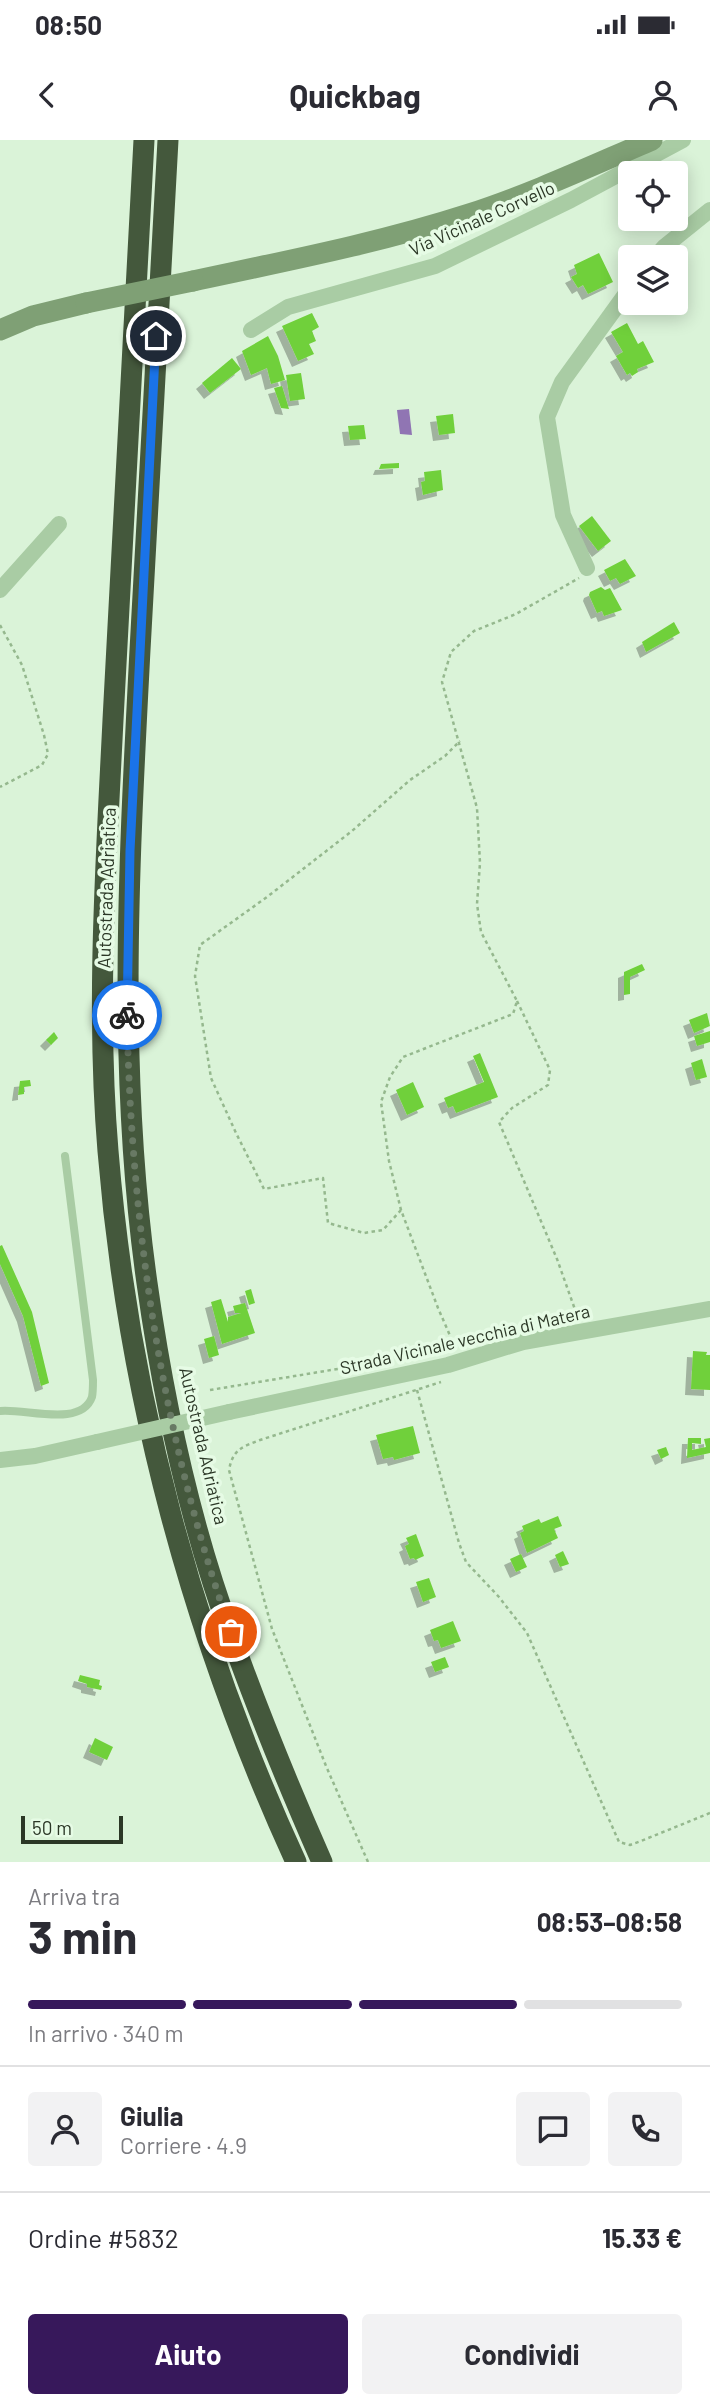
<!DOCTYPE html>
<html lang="it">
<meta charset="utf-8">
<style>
:root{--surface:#fff;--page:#f2f2f3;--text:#2b2b33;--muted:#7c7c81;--line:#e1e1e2;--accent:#37185b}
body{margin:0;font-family:Barlow,sans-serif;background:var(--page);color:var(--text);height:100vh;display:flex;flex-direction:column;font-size:26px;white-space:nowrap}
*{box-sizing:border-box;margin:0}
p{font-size:23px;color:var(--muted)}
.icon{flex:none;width:38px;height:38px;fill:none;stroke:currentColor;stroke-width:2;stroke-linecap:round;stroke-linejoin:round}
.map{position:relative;height:1722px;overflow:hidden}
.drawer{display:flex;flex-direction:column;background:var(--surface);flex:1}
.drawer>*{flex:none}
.controls{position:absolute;left:618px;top:21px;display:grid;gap:14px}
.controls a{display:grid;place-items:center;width:70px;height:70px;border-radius:7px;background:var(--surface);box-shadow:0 4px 18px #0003;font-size:35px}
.scale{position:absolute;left:21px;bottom:18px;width:102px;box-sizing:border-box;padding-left:7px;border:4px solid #2b3726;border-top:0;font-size:19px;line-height:24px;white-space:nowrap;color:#2b3726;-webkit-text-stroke:5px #e6fbe5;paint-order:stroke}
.pin{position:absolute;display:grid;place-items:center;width:60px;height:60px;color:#fff;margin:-30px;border:4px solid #fff;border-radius:50%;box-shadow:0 2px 7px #0007}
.courier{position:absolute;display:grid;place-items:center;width:70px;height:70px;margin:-35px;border:5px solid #1a73e8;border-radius:50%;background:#fff;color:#222;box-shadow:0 2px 9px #0007}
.headline em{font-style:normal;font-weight:700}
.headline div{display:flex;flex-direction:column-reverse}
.headline{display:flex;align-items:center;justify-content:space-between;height:119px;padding:0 28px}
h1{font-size:46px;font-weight:700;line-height:52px}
.bar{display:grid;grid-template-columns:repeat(4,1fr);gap:10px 7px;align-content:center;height:84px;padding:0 28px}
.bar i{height:9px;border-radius:5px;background:var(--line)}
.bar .active{background:var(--accent)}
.bar p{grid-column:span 4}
.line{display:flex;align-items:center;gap:18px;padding:0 28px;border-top:2px solid var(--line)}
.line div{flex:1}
.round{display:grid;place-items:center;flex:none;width:74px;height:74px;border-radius:7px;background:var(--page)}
.cta{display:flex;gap:14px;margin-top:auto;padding:14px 28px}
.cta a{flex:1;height:80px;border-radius:7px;background:var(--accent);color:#fff;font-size:28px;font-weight:700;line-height:80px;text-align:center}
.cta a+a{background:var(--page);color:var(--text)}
.status{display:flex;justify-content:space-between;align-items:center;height:49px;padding:0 35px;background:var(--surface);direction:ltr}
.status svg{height:19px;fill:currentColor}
header{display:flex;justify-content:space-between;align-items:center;height:91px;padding:0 28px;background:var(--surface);font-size:32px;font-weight:700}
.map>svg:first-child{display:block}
.water{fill:#9075b3}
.building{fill:#70d03a;filter:url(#shadow)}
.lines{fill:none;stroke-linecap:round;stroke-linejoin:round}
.path{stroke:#95b88e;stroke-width:2.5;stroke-dasharray:3.5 3.5;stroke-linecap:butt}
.lane{stroke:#a9cca4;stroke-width:8}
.street{stroke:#a9cca4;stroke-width:16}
.secondary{stroke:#7fa075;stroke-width:21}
.highway{stroke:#44583c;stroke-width:21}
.street-bridge{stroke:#a9cca4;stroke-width:16}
.secondary-bridge{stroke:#7fa075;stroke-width:21}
.done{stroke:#687964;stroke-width:7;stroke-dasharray:0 12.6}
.route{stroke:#1a73e8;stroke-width:9}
.labels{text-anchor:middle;stroke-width:7;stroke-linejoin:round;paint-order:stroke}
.street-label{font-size:18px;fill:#2b3726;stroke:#e6fbe5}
</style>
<div class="status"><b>08:50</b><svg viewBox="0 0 49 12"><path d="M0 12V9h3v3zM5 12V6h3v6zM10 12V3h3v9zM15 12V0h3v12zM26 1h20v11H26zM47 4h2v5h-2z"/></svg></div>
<header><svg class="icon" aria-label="back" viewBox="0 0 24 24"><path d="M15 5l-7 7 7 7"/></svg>Quickbag<svg class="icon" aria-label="person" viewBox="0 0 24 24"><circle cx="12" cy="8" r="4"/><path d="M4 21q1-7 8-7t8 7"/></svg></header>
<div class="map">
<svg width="710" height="1722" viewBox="0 0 710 1722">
<defs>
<filter id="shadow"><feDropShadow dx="-6" dy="6" stdDeviation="0" flood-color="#0004"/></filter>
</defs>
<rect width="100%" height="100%" fill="#daf3d8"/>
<path class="water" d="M 409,269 L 412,295 L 400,294 L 397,270 Z"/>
<g class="building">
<path d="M 599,113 L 613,142 L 588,154 L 583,145 L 578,148 L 571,137 L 577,134 L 574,125 Z"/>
<path d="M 312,173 L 319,187 L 312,191 L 316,201 L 309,204 L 314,214 L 298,221 L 282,186 Z"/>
<path d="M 627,183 L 638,204 L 643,201 L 654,222 L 637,229 L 638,232 L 632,236 L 630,233 L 627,235 L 616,216 L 623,212 L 611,192 Z"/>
<path d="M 268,196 L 278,216 L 285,240 L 271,244 L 267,228 L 251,235 L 242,211 Z"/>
<path d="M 232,218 L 241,229 L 210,253 L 202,243 Z"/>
<path d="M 301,233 L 305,259 L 290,261 L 286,235 Z"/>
<path d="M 282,246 L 289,269 L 281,268 L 274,248 Z"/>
<path d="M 453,274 L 455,293 L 439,295 L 436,276 Z"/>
<path d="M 364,285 L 366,299 L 350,300 L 348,286 Z"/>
<path d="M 399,323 L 399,328 L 379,329 L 381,324 Z"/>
<path d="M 441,330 L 443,350 L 423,355 L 421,342 L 425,341 L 424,332 Z"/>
<path d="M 592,376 L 611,401 L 598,411 L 579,386 Z"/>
<path d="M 625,419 L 636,436 L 620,444 L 616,438 L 610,441 L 604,430 Z"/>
<path d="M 601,447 L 605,450 L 610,448 L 622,470 L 604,476 L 602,471 L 597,473 L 589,455 L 590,452 Z"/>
<path d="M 674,482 L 680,493 L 646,512 L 642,502 Z"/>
<path d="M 642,824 L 645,830 L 630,837 L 630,854 L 624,855 L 624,832 Z"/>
<path d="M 707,873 L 710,886 L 694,893 L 689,880 Z"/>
<path d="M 710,891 L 710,902 L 697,906 L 694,896 Z"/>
<path d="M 54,892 L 58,898 L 51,905 L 46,900 Z"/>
<path d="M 480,913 L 498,957 L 456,973 L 453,966 L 448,968 L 444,958 L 484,942 L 473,916 Z"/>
<path d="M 702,919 L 707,937 L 696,940 L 691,923 Z"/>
<path d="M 30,940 L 31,946 L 24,947 L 24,954 L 18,955 L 20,941 Z"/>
<path d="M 413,942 L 424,967 L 407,975 L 396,950 Z"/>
<path d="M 2,1105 L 32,1172 L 49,1243 L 41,1246 L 23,1176 L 0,1124 L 0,1106 Z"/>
<path d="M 251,1149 L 255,1163 L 249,1165 L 245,1151 Z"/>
<path d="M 221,1159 L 228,1182 L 228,1177 L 241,1173 L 235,1173 L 233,1166 L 245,1163 L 255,1193 L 222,1204 L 211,1162 Z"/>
<path d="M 214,1196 L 219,1215 L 209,1218 L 204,1199 Z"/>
<path d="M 693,1211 L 707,1212 L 706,1215 L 710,1215 L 710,1250 L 691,1249 Z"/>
<path d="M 413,1286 L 420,1313 L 394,1320 L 393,1317 L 383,1319 L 376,1295 Z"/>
<path d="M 688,1298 L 701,1298 L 701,1304 L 692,1303 L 692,1310 L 706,1307 L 704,1299 L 710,1298 L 710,1313 L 687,1318 Z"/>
<path d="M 666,1307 L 669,1315 L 661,1319 L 657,1310 Z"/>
<path d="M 558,1376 L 562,1386 L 554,1389 L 558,1398 L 527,1413 L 520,1393 L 524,1391 L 522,1386 L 539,1379 L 541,1383 Z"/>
<path d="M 416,1394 L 424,1416 L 415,1420 L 414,1418 L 410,1419 L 405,1406 L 409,1404 L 406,1398 Z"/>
<path d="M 563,1411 L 569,1424 L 560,1427 L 555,1415 Z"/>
<path d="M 521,1414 L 527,1427 L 516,1432 L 510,1419 Z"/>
<path d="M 429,1438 L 436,1457 L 423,1462 L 416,1442 Z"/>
<path d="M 453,1481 L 461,1501 L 441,1508 L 438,1500 L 434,1501 L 430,1490 Z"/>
<path d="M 445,1517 L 449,1527 L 435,1532 L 431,1522 Z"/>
<path d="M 80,1535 L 100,1540 L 99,1545 L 102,1546 L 101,1550 L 87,1547 L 87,1544 L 78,1541 Z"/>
<path d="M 95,1598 L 113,1607 L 107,1620 L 89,1612 Z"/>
</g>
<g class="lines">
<g class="path">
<path d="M 0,485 L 22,525 L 44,595 L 48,614 L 42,625 L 0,647"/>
<path d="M 517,861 L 550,930 L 548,945 L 512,968 L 499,982 L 557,1119 L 578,1178"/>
<path d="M 401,1070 L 383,1090 L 364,1093 L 328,1083 L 323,1038 L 264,1049 L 236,993 L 211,938 L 195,836 L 200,805 L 267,757 L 352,691 L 410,640 L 445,616 L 460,601"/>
<path d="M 455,1207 L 438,1168 L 401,1070 L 389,1021 L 381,962 L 390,937 L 403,917 L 513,874 L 517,861 L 481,792 L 477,764 L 480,723 L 477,668 L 442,542 L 451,512 L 474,491 L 516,474 L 579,438"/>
<path d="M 210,1250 L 404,1218"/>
<path d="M 417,1250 L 459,1403 L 466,1422 L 499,1457 L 527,1493 L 619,1702 L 630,1705 L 641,1701 L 710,1673"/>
<path d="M 368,1722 L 326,1626 L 272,1489 L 229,1330 C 233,1309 242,1307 260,1300 L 441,1242"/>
</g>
<path class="lane" d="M 0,1271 C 25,1268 81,1288 92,1257 C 93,1252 93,1245 93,1240 L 65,1016"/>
<g class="street">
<path d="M 655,117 L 664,107 L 710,70"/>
<path d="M 251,190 L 288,167 L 435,126 L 571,60 L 683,0"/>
<path d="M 587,428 L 563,375 L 547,277 L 562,242 L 630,148"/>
<path d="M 0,450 L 59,384"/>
<path d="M 229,1272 L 448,1225 L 523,1202 L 710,1169"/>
<path d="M 0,1320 L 35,1316 L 97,1302"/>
</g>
<g class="secondary">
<path d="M 193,141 C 286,121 379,103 469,74 C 531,54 591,26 652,0"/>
<path d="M 0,190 L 33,176 L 86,163"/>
</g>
<g class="highway">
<path d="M 144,0 C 134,193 123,387 113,580 C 106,723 96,868 108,1011 C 128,1257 193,1498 296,1722"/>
<path d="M 168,0 C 158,170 150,340 140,510 C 129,722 117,931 147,1143 C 161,1243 182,1346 213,1443 C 244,1538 282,1631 322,1722"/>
</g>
<path class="street-bridge" d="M 97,1302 L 229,1272"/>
<path class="secondary-bridge" d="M 86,163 L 193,141"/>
</g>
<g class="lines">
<path class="done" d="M 127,875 C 131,1084 161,1294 231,1492"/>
<path class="route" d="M 127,875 L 130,711 L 156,196"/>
</g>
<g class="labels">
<g class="street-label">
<text transform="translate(482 79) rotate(-24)" y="6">Via Vicinale Corvello</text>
<text transform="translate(107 748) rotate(-88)" y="6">Autostrada Adriatica</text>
<text transform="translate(465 1200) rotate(-13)" y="6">Strada Vicinale vecchia di Matera</text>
<text transform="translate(203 1306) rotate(77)" y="6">Autostrada Adriatica</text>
</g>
</g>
</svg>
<div class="controls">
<a><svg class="icon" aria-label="locate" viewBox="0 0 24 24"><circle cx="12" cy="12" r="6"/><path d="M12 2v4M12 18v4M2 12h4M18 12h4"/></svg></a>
<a><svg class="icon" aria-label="layers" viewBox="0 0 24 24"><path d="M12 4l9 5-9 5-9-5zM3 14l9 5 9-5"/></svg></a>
</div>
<div class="scale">50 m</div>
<div class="pin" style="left:231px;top:1492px;background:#ea580c"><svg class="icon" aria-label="bag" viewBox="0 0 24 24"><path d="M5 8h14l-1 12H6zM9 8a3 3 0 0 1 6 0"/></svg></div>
<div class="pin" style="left:156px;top:196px;background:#1f2937"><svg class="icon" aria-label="home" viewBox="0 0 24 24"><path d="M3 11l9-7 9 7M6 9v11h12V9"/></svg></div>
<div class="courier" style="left:127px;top:875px"><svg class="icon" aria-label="bike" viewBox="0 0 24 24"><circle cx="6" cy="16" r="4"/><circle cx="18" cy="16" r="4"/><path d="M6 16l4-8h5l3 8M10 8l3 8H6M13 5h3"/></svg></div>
</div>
<section class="drawer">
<div class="headline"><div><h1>3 min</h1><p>Arriva tra</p></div><em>08:53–08:58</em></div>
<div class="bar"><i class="active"></i><i class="active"></i><i class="active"></i><i></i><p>In arrivo · 340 m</p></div>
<div class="line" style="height:126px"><a class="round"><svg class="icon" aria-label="person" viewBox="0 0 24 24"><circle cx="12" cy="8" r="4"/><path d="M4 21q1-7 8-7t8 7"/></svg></a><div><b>Giulia</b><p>Corriere · 4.9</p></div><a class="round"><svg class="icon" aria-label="chat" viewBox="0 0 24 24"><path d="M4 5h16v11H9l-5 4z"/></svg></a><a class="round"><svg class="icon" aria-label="phone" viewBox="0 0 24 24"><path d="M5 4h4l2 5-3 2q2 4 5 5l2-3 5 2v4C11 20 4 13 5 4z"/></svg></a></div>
<div class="line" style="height:91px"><div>Ordine #5832</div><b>15.33 €</b></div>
<div class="cta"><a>Aiuto</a><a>Condividi</a></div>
</section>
